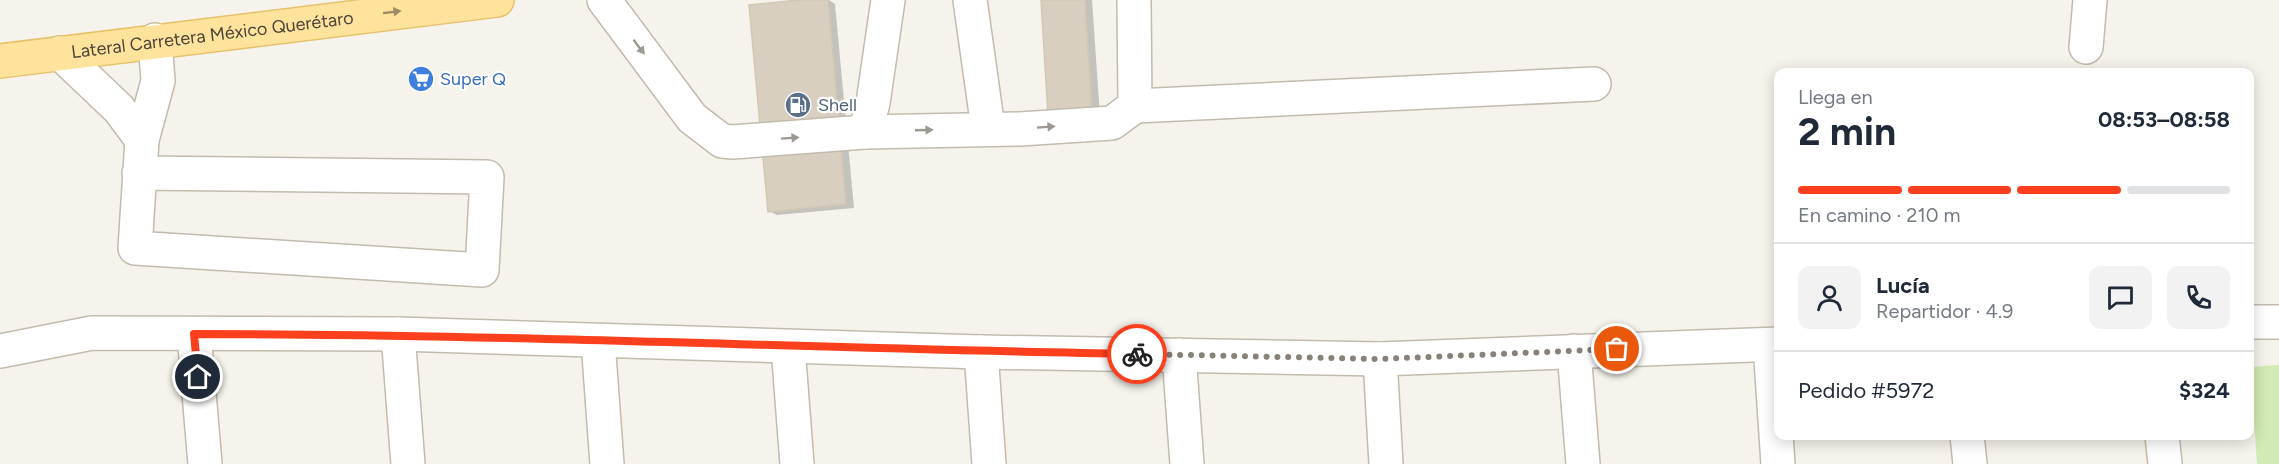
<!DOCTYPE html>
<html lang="es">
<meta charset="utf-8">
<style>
:root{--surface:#fff;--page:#f2f2f3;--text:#1f2937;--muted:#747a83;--line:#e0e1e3;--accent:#fc3f1d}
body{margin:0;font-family:Figtree,sans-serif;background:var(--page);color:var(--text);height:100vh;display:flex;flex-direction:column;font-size:22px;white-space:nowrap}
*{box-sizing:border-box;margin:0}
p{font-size:20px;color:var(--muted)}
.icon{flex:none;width:33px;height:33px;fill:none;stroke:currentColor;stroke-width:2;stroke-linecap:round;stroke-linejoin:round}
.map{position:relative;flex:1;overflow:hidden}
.details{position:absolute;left:1774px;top:68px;width:480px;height:372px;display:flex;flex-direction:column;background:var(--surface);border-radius:12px;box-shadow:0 3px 15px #0003}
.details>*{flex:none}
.pin{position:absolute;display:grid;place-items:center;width:51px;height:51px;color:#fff;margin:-26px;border:3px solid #fff;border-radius:50%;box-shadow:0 2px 6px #0007}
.courier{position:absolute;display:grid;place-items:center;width:60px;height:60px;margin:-30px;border:4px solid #fc3f1d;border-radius:50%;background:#fff;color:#222;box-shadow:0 2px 8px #0007}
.overview em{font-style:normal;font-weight:700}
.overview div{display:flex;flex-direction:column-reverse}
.overview{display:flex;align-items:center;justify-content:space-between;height:102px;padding:0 24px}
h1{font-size:39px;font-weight:700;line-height:45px}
.bar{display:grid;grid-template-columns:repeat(4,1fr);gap:9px 6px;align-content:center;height:72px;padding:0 24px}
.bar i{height:8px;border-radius:4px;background:var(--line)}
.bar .current{background:var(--accent)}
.bar p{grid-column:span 4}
.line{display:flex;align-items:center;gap:15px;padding:0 24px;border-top:2px solid var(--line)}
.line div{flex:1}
.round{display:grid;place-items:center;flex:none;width:63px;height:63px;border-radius:12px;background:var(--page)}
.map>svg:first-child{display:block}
.green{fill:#d2eab5}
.shadow{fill:#0003}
.building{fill:#d8cfc1;stroke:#d3c7b4;stroke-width:1.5}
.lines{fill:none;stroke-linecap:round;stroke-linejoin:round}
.minor-casing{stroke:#c2bbae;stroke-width:36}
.major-casing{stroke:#e6c16a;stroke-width:36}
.minor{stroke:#fff;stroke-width:33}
.major{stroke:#ffe39c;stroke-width:33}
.oneway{fill:#9c8c66}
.oneway2{fill:#9c9892}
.done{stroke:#878178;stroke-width:6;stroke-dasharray:0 10.8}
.route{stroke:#fc3f1d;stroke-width:8}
.labels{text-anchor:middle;stroke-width:4.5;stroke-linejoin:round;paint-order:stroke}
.street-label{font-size:18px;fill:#4b4439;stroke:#fff}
.shop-label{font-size:18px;fill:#366cbe;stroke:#fff;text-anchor:start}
.service-label{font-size:18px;fill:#4e5e75;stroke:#fff;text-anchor:start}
</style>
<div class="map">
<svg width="2279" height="464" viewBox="0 0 2279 464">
<rect width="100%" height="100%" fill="#f6f3ec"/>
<path class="green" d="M 2279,365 L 2279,464 L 2257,464 L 2250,367 Z"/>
<g class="shadow">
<path d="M 816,0 L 829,0 L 835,4 L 854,208 L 777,215 L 769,211 Z"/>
<path d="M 1042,0 L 1092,0 L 1100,116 L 1058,119 Z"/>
</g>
<g class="building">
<path d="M 799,0 L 828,0 L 846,204 L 768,212 L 749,5 Z"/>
<path d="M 1041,0 L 1085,0 L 1092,113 L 1048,115 Z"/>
</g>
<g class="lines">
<g class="minor-casing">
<g id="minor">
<path d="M 604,0 L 692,118 L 722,141 L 733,142 L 865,132 L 1020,129 L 1112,123 L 1135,106 L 1134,0"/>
<path d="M 970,0 L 988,128"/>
<path d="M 2086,47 L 2090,0"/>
<path d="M 60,53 L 119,109 L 142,140"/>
<path d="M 1135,106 L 1594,84"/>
<path d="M 865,132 L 873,103 L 888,0"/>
<path d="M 139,173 L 487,177 L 482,270 L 135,248 L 142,140 L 158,81 L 155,40"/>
<path d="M 2250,322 L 2279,322"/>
<path d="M 194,334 L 205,464"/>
<path d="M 398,334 L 408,464"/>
<path d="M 598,341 L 607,464"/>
<path d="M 1770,345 L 1778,464"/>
<path d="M 788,347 L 797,464"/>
<path d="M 0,351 L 92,333 L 398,334 L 981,352 L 1380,359 L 1779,344"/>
<path d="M 1574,351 L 1583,464"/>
<path d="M 981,352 L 989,464"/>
<path d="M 1179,355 L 1187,464"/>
<path d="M 1380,359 L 1386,464"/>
<path d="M 1967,435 L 1970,464"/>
<path d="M 2162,435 L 2165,464"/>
</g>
</g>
<g class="major-casing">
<g id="major">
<path id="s1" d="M 0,61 L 497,0"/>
</g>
</g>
<use href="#minor" class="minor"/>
<use href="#major" class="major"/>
</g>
<defs><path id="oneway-solid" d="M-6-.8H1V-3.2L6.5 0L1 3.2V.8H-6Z" transform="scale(1.5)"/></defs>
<use class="oneway" href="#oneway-solid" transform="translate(392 12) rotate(-7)"/>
<g class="oneway2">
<use href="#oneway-solid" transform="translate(639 47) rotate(53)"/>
<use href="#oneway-solid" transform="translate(1046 127) rotate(-4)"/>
<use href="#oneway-solid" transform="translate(924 130) rotate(-2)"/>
<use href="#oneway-solid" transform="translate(790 138) rotate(-4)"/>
</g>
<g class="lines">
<path class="done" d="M 1137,354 L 1380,359 L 1617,349"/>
<path class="route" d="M 198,377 L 194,334 C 508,334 823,349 1137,354"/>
</g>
<defs>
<g id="supermarket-disc" transform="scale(1.35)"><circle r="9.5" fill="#3f7fe0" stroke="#fff"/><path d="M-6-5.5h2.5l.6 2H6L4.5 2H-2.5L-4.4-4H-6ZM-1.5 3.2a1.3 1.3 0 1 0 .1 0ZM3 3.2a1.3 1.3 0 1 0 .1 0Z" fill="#fff"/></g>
<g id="fuel-disc" transform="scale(1.35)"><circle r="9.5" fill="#5c6f8a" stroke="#fff"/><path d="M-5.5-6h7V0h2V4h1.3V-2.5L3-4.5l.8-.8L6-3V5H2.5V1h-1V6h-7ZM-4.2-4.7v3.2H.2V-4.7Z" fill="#fff"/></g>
</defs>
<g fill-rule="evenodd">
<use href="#supermarket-disc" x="421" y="79"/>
<use href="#fuel-disc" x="798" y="105"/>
</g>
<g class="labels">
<g class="street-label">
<text dy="6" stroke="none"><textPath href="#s1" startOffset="214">Lateral Carretera México Querétaro</textPath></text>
</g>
<g class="shop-label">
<text x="440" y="85">Super Q</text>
</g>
<g class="service-label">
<text x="818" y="111">Shell</text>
</g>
</g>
</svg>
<div class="pin" style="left:1617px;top:349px;background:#ea580c"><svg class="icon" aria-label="bag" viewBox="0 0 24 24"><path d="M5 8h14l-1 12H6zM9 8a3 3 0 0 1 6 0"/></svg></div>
<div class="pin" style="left:198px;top:377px;background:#1f2937"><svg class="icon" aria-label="home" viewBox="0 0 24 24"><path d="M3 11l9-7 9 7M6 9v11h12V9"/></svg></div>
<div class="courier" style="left:1137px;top:354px"><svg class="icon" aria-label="bike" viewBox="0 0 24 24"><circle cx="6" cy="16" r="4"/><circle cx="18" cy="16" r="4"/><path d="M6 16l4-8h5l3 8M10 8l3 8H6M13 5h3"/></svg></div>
<section class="details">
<div class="overview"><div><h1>2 min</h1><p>Llega en</p></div><em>08:53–08:58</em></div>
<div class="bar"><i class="current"></i><i class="current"></i><i class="current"></i><i></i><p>En camino · 210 m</p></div>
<div class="line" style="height:108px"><a class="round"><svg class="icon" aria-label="person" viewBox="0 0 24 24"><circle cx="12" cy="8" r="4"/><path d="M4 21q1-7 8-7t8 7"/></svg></a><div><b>Lucía</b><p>Repartidor · 4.9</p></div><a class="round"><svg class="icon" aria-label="chat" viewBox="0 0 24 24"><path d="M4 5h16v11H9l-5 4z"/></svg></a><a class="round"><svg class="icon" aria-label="phone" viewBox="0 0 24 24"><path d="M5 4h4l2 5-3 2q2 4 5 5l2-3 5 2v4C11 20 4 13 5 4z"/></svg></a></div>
<div class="line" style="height:78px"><div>Pedido #5972</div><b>$324</b></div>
</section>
</div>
